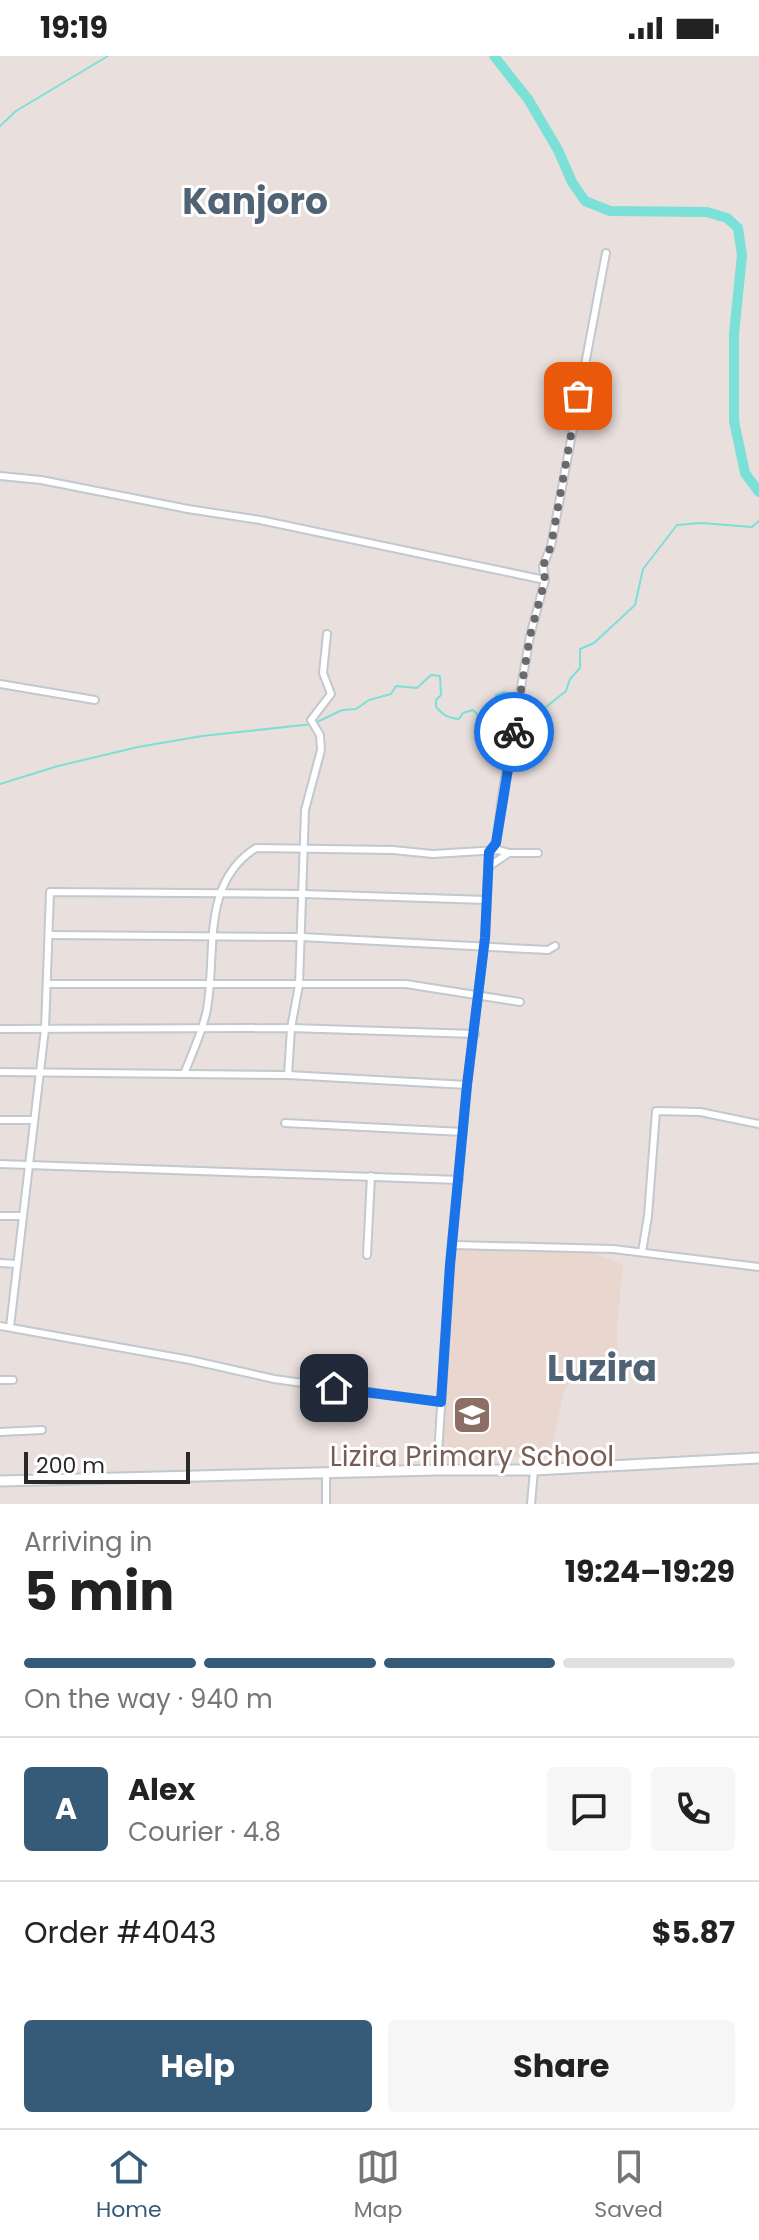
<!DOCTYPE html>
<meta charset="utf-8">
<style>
:root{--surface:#fff;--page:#f6f6f6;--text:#222;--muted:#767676;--line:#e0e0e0;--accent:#365b79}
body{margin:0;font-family:Poppins,sans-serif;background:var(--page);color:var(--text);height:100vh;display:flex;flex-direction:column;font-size:30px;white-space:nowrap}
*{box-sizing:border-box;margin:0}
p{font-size:26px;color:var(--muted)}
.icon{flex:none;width:44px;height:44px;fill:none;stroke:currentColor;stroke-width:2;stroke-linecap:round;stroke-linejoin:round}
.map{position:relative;height:1448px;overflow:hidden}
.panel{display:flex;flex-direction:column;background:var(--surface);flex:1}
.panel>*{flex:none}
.scale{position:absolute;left:24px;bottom:20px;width:166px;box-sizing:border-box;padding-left:8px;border:4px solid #292929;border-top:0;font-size:22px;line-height:28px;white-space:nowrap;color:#292929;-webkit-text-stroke:6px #fff;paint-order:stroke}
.pin{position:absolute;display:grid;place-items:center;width:68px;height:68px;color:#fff;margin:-34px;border-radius:16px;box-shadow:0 4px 12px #0006}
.courier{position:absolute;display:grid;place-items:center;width:80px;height:80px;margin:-40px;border:6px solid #1a73e8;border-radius:50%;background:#fff;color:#222;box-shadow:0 2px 10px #0007}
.overview em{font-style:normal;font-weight:700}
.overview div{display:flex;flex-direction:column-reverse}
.overview{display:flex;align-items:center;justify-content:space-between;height:136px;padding:0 24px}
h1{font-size:52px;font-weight:700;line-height:60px}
.bar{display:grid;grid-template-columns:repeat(4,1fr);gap:12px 8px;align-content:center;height:96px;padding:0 24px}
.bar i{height:10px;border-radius:6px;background:var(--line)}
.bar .on{background:var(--accent)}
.bar p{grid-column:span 4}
.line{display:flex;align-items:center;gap:20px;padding:0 24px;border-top:2px solid var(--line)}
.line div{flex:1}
.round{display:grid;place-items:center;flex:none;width:84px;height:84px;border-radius:8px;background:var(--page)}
.cta{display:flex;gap:16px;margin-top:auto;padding:16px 24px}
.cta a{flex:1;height:92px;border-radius:8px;background:var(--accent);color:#fff;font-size:32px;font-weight:700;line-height:92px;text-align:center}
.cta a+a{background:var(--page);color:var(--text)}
.status{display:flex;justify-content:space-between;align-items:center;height:56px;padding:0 40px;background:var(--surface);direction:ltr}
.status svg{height:22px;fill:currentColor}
.menu{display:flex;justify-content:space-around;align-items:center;height:112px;border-top:2px solid var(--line);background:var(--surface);font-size:22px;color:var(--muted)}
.menu a{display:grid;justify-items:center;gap:4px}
.menu .on{color:var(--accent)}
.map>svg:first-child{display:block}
.education{fill:#e9d6ce}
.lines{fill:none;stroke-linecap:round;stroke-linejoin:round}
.stream{stroke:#7be0d7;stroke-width:2}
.river{stroke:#7be0d7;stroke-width:10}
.street-casing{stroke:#c1c8ce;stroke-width:10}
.secondary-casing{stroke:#c1c8ce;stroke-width:13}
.street{stroke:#fff;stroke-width:6}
.secondary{stroke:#fff;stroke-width:9}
.done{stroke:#6c6968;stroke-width:8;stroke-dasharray:0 14.4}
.route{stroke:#1a73e8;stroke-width:10}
.labels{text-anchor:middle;stroke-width:6;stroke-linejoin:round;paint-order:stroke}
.education-label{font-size:28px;fill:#785e54;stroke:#fff}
.district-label{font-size:36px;font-weight:bold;fill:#4f6374;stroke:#fff}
</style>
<div class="status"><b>19:19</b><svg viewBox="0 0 49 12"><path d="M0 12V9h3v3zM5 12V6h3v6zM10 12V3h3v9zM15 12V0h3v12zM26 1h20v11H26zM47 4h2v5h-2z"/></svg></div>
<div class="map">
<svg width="759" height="1448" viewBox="0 0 759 1448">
<rect width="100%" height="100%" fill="#e9dfdc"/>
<path class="education" d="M 456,1190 L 594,1197 L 623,1209 L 617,1270 L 618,1322 L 582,1318 L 565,1331 L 549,1401 L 479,1400 L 478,1407 L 441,1407 L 441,1400 L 438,1399 L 444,1313 L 448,1313 L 449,1306 L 451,1218 Z"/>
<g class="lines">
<g class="stream">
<path d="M 0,70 L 16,55 L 108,0"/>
<path d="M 529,643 L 533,650 L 541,655 L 566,635 L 570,623 L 580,612 L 580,593 L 594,587 L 635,549 L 643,513 L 677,469 L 701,467 L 752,471 L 759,465"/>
<path d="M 0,728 L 58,710 L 138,691 L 202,680 L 313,668 L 342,654 L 356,653 L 369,644 L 391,638 L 396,630 L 417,632 L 431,619 L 440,620 L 441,639 L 436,644 L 436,651 C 443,659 448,662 459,663 L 463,657 L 473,654 L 478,659 L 493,661 L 497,653 L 496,639 L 504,636 L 518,640"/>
</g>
<path class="river" d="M 494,0 L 528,43 L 558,94 L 572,126 L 585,145 L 610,155 L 707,156 L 727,162 L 738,172 L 742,199 L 734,278 L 734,365 L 745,417 L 759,436"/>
<g class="street-casing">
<g id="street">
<path d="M 0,420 L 41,424 L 188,453 L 260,464 L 545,524"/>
<path d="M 0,628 L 95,644"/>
<path d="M 488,811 L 509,797 L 538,797"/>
<path d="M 49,879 L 301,881 L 548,894 L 555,890"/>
<path d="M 47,928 L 406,928 L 520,946"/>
<path d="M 0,973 L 291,972 L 475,978"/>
<path d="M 0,1016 L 288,1019 L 467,1029"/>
<path d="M 184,1018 C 192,997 203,975 207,953 C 217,897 200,827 256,792 L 393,794 L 433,798 L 498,794 L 509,797"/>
<path d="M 288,1019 L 291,972 L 299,929 L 305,754 L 321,694 L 320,679 L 311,664 L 331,638 L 323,617 L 327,578"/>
<path d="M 0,1064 L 33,1064"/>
<path d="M 285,1067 L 463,1076"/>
<path d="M 0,1108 L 459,1124"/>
<path d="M 0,1160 L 22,1160"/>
<path d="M 454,1189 L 613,1193 L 759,1211"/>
<path d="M 642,1196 L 648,1160 L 656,1055 L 700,1056 L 759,1068"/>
<path d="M 367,1199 L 371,1120"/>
<path d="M 0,1207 L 17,1208"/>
<path d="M 0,1270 L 190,1304 L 274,1323 L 441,1346"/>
<path d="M 10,1271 L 45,973 L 50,836 L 304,838 L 486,844"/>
<path d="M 0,1324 L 13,1324"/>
<path d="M 0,1376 L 42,1374"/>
<path d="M 437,1414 L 450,1209 L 467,1029 L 485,882 L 489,796 L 496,787 L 503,733 L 530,580 L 545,524 L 543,510 L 551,490 L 606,197"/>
<path d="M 326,1448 L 326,1416"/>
<path d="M 531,1448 L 534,1414"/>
</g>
</g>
<g class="secondary-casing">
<path id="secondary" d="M 0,1425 L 437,1414 L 534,1414 L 759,1402"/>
</g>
<use href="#street" class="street"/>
<use href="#secondary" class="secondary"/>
</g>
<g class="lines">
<path class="done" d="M 514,676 L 530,580 L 545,524 L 543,510 L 551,490 L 578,340"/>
<path class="route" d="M 334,1332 L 441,1346 L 450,1209 L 467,1029 L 485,882 L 489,796 L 496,787 L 514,676"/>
</g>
<defs>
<g id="school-square" transform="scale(2)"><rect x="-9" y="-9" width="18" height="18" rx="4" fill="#8d6e63" stroke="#fff"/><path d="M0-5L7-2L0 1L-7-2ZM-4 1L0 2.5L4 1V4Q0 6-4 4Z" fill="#fff"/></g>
</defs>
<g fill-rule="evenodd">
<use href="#school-square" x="472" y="1359"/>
</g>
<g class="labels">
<g class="education-label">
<text x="472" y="1410">Lizira Primary School</text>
</g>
<g class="district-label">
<text x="255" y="158">Kanjoro</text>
<text x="602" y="1325">Luzira</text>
</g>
</g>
</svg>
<div class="scale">200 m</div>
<div class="pin" style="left:578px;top:340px;background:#ea580c"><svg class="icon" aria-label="bag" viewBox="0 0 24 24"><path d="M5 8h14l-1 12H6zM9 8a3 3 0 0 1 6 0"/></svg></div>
<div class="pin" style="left:334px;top:1332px;background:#1f2937"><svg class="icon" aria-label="home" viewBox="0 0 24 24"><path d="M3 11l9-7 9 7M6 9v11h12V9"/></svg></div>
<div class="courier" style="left:514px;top:676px"><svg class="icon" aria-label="bike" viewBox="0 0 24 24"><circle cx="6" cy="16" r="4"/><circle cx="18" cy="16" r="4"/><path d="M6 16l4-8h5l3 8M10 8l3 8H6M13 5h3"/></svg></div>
</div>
<section class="panel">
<div class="overview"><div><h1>5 min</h1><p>Arriving in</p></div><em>19:24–19:29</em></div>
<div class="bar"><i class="on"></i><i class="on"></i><i class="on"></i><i></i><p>On the way · 940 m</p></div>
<div class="line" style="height:144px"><b class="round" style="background:var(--accent);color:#fff">A</b><div><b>Alex</b><p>Courier · 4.8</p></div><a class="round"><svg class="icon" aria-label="chat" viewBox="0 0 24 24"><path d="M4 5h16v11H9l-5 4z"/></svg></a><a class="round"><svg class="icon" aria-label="phone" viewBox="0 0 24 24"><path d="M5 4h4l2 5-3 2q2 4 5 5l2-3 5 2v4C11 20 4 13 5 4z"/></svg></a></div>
<div class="line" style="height:104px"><div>Order #4043</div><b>$5.87</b></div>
<div class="cta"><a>Help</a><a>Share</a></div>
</section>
<nav class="menu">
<a class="on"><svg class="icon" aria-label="home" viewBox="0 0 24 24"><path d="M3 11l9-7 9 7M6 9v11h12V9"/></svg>Home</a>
<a><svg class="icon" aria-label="map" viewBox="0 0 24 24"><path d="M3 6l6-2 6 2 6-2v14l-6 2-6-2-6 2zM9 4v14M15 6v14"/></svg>Map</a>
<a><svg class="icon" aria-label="saved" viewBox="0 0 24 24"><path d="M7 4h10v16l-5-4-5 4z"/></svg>Saved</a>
</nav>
